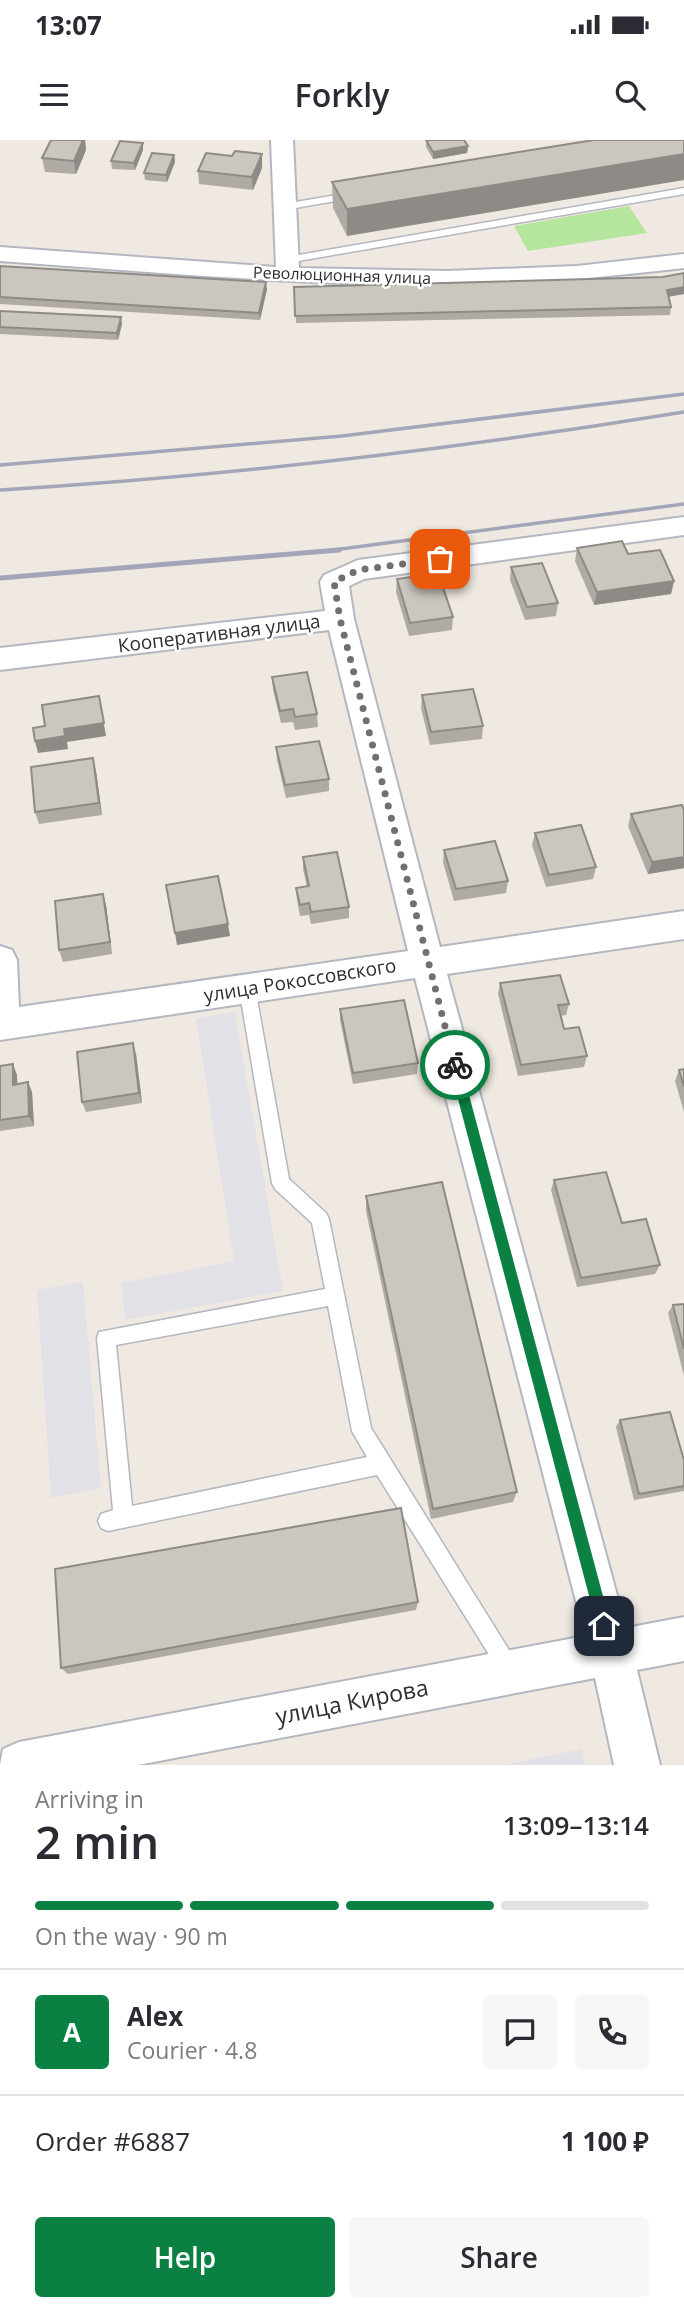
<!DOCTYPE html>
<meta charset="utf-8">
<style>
:root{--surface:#fff;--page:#f7f7f7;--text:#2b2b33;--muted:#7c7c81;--line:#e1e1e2;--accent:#0b8043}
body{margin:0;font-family:"Open Sans",sans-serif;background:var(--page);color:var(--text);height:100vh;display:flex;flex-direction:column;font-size:26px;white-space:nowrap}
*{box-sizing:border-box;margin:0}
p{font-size:23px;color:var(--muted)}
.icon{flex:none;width:38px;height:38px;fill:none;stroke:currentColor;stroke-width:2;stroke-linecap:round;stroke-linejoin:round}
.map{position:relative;height:1625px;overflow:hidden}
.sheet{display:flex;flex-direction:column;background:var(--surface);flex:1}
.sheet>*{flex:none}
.pin{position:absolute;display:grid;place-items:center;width:60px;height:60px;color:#fff;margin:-30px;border-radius:14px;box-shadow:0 4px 10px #0006}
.courier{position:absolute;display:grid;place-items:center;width:70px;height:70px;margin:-35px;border:5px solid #0b8043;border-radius:50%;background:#fff;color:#222;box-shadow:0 2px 9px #0007}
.overview em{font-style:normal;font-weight:600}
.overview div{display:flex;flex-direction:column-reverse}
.overview{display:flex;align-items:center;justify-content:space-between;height:119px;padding:0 35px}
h1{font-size:46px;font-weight:600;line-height:52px}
.bar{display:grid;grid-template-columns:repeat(4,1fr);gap:10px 7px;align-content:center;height:84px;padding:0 35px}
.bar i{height:9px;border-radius:5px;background:var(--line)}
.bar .current{background:var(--accent)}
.bar p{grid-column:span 4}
.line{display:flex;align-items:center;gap:18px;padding:0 35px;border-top:2px solid var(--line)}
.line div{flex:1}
.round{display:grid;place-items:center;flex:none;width:74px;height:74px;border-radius:7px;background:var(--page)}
.button{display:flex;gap:14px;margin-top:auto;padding:14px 35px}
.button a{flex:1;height:80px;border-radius:7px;background:var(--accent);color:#fff;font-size:28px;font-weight:600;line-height:80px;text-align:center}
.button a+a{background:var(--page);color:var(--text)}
.status{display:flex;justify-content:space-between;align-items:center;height:49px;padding:0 35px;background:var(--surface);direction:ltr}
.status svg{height:19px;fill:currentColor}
header{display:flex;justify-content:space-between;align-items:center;height:91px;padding:0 35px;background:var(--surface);font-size:32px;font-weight:600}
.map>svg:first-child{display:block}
.industrial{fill:#e3e1e8}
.green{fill:#b6e59e}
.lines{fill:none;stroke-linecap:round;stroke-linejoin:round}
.lane-casing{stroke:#b4b7c1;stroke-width:3}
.street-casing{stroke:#b4b7c1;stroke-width:4}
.lane{fill:#fff;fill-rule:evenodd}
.street{fill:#fff;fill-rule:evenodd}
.rail-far1{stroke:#a3a6b8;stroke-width:3.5}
.rail{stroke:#a3a6b8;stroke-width:5}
.wall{fill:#afaba4}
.shaded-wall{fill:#8e8b86}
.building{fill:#cbc7bf;stroke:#8e8b86;stroke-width:2}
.route{fill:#0b8043}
.done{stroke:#726f6d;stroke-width:7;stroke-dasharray:0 12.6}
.labels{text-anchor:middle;stroke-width:5;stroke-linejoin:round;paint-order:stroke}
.far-street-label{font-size:16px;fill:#2e2e2e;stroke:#fff}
.street-label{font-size:19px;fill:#2e2e2e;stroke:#fff}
.near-street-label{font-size:23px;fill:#2e2e2e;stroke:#fff}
</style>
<div class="status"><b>13:07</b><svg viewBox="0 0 49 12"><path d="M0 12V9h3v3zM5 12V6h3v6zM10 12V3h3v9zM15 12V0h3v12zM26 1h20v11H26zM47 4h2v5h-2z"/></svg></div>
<header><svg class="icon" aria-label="menu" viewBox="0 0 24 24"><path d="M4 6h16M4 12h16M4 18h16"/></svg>Forkly<svg class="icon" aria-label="search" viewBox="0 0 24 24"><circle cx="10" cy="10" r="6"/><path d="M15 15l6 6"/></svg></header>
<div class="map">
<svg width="684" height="1625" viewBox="0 0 684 1625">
<rect width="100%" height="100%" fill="#efe9e1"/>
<g class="industrial">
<path d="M 235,872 L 283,1151 L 125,1180 L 121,1143 L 234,1121 L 196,878 Z"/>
<path d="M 83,1142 L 101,1348 L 51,1358 L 37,1150 Z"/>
<path d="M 582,1609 L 585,1625 L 503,1625 Z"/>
</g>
<path class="green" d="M 629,66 L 647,93 L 528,111 L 514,86 Z"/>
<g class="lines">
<g class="lane-casing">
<g id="lane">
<path d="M 684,48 L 684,54 L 287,123 L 282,120 L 287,117 Z"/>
<path d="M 354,52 L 359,55 L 358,57 L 284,70 L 279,67 L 284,64 Z"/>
<path d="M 247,841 L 253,843 L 255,848 L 289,1039 L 326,1073 L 329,1079 L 371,1288 L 517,1523 L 520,1530 L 517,1537 L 510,1540 L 503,1537 L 377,1335 L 108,1391 L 101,1388 L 98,1381 L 101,1374 L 113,1370 L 97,1198 L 99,1192 L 325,1149 L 312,1083 L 275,1049 L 272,1043 L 239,848 L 241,843 ZM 328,1166 L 352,1291 L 367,1317 L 132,1366 L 116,1205 Z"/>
</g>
</g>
<g class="street-casing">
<g id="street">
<path d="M 271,0 L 293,0 L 299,128 L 447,131 L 577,126 L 684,114 L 684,128 C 605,137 526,145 446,145 C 297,145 148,132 0,121 L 0,107 L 276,127 Z"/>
<path d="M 684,377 L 684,395 L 364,439 L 349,446 L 354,479 L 440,807 L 684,771 L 684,799 L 447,834 L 626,1488 L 684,1477 L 684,1521 L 637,1530 L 660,1625 L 614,1625 L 595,1538 L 138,1625 L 0,1625 L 3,1609 L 19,1602 L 585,1496 L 415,838 L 0,900 L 0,806 L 12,810 L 17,820 L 19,867 L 408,811 L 329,490 L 0,530 L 0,508 L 325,471 L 320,442 L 324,435 L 358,420 Z"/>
</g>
</g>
<use href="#lane" class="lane"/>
<use href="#street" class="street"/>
<g class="rail-far1">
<path d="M 0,325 L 342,296 L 684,254"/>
<path d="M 0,350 C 230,336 457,309 684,272"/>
<path d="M 318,412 L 684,364"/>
</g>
<path class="rail" d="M 0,438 L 339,410"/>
</g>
<g class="wall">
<path d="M 51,0 L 85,0 L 86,10 L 76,34 L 45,32 L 42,18 Z"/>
<path d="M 426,0 L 468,6 L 467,13 L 433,19 L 426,7 Z"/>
<path d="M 594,0 L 347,96 L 333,68 L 332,42 Z"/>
<path d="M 143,3 L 143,10 L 135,30 L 112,29 L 111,21 Z"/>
<path d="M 262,14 L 262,28 L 253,50 L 199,44 L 198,31 Z"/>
<path d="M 174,15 L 175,22 L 167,42 L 145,40 L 144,33 Z"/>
<path d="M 0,126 L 267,149 L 260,180 L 0,164 Z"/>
<path d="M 684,133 L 684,154 L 668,157 L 671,167 L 670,175 L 296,183 L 294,147 L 663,137 Z"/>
<path d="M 0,171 L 122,184 L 118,200 L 0,194 Z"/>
<path d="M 577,408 L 628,414 L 674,441 L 671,454 L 594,465 L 575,421 Z"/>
<path d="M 511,427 L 558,463 L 556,476 L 525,480 L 510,440 Z"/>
<path d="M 397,439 L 453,477 L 452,490 L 409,496 L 396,452 Z"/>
<path d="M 272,537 L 317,574 L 318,587 L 295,590 L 293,582 L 281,583 L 273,550 Z"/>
<path d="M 422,555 L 483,586 L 482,599 L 430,605 L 421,568 Z"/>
<path d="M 276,607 L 329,639 L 329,651 L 286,658 L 277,620 Z"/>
<path d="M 96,631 L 102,675 L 39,684 L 35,672 Z"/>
<path d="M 684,670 L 684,728 L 648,734 L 628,686 L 631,674 Z"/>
<path d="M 535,693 L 596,727 L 593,739 L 546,747 L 532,705 Z"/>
<path d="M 444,710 L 508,741 L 506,753 L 454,761 L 443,722 Z"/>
<path d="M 303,717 L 349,767 L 349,778 L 311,784 L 309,775 L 300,776 L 297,760 L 296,748 L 307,747 L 303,729 Z"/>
<path d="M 103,754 L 106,765 L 112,814 L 63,822 L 59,810 Z"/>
<path d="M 500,843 L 569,864 L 566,875 L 561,876 L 564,889 L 587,916 L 584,927 L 518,936 L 498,854 Z"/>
<path d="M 340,869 L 418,923 L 417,934 L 353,944 L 340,880 Z"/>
<path d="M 136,914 L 142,963 L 86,972 L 82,962 Z"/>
<path d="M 0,926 L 17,935 L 17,944 L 32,952 L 34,986 L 0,991 Z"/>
<path d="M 684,929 L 684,972 L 675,941 L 679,930 Z"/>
<path d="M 554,1040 L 660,1125 L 655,1134 L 577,1147 L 551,1050 Z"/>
<path d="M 366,1056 L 517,1352 L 513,1362 L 431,1379 L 366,1071 Z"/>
<path d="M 684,1164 L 684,1236 L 668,1173 L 673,1165 Z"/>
<path d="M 620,1280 L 684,1320 L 684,1351 L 634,1360 L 616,1287 Z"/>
<path d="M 418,1462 L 416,1470 L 68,1534 L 61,1528 Z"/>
</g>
<g class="shaded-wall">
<path d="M 83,0 L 85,0 L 86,10 L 76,34 L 74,21 Z"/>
<path d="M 143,3 L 143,10 L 135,30 L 134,23 Z"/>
<path d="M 468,6 L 467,13 L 433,19 L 433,12 Z"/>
<path d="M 262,14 L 262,28 L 253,50 L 252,37 Z"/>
<path d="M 684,14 L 684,40 L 347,96 L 347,69 Z"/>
<path d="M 174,15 L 175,22 L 167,42 L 166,35 Z"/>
<path d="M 266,142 L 267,149 L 260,180 L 259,173 Z"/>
<path d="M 684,147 L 684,154 L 665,157 L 667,150 Z"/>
<path d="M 121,177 L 122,184 L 118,200 L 117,193 Z"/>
<path d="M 674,441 L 671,454 L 594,465 L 597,452 Z"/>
<path d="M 99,556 L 106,596 L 67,602 L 68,609 L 38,613 L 35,601 L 64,589 Z"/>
<path d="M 93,618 L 96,631 L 102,675 L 99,663 Z"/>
<path d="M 684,717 L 684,728 L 648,734 L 652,722 Z"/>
<path d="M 103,754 L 106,765 L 112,814 L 110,802 Z"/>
<path d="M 228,784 L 230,796 L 177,805 L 175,793 Z"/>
<path d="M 133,903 L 136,914 L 142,963 L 139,953 Z"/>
<path d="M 13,924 L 17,935 L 18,955 L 13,945 Z"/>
<path d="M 28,942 L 32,952 L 34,986 L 29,976 Z"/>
</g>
<g class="building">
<path d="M 51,0 L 83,0 L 74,21 L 42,18 Z"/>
<path d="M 426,0 L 464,0 L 468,6 L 433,12 Z"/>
<path d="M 594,0 L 684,0 L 684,14 L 347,69 L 332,42 Z"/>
<path d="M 120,1 L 143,3 L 134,23 L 111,21 Z"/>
<path d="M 235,11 L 262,14 L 252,37 L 198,31 L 206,13 L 232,16 Z"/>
<path d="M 152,13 L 174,15 L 166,35 L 144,33 Z"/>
<path d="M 0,126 L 266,142 L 259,173 L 0,157 Z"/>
<path d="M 684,133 L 684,147 L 667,150 L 671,167 L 295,176 L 294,147 L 663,137 Z"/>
<path d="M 0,171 L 121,177 L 117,193 L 0,187 Z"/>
<path d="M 622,401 L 628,414 L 660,410 L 674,441 L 597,452 L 577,408 Z"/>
<path d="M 542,423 L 558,463 L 527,467 L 511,427 Z"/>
<path d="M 438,433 L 453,477 L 410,483 L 397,439 Z"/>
<path d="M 307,532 L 317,574 L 295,577 L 293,569 L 280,571 L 272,537 Z"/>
<path d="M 473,549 L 483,586 L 431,592 L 422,555 Z"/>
<path d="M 99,556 L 104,583 L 64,589 L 65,596 L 35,601 L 33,588 L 45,586 L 42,565 Z"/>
<path d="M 319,601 L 329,639 L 285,645 L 276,607 Z"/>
<path d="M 93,618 L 99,663 L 35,672 L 31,627 Z"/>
<path d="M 682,665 L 684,670 L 684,717 L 652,722 L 631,674 Z"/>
<path d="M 581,685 L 596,727 L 549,735 L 535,693 Z"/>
<path d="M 495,701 L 508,741 L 456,749 L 444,710 Z"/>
<path d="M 337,712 L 349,767 L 311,772 L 309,763 L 300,765 L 296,748 L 309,746 L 303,717 Z"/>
<path d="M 218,736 L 228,784 L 175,793 L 166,745 Z"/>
<path d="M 103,754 L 110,802 L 59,810 L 55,761 Z"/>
<path d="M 560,835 L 569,864 L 558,865 L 564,889 L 579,887 L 587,916 L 521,925 L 500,843 Z"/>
<path d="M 404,860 L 418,923 L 353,933 L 340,869 Z"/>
<path d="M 133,903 L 139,953 L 82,962 L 77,912 Z"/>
<path d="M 13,924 L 13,945 L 28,942 L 29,976 L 0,980 L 0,926 Z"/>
<path d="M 684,929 L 684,947 L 679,930 Z"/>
<path d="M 606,1032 L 622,1083 L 646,1079 L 660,1125 L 581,1138 L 554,1040 Z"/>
<path d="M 442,1042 L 517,1352 L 433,1369 L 366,1056 Z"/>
<path d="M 684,1164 L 684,1209 L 673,1165 Z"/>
<path d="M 670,1272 L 684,1320 L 684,1346 L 639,1354 L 620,1280 Z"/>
<path d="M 401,1368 L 418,1462 L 61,1528 L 55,1429 Z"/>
</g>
<path class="route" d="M 455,919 L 461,925 L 611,1486 L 609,1491 L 604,1494 L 599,1491 L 597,1486 L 449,925 Z"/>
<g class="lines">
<path class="done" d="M 440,419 L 358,430 L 334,442 L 340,479 L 455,925"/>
</g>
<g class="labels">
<g class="far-street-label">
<text transform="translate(342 135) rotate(2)" y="6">Революционная улица</text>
</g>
<g class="street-label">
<text transform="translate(219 493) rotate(-7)" y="7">Кооперативная улица</text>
<text transform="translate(300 840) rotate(-9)" y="7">улица Рокоссовского</text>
</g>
<g class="near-street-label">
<text transform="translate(352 1562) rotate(-11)" y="8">улица Кирова</text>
</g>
</g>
</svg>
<div class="pin" style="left:440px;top:419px;background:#ea580c"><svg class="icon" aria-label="bag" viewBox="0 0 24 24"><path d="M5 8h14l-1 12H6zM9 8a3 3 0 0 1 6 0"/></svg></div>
<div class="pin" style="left:604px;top:1486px;background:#1f2937"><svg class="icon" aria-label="home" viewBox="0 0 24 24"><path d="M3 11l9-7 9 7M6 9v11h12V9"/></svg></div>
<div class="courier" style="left:455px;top:925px"><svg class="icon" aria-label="bike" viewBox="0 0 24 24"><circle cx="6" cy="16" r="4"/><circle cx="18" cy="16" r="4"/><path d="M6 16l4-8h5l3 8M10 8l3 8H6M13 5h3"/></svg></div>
</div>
<section class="sheet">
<div class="overview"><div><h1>2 min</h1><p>Arriving in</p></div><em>13:09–13:14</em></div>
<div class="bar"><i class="current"></i><i class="current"></i><i class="current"></i><i></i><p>On the way · 90 m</p></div>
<div class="line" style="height:126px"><b class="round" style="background:var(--accent);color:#fff">A</b><div><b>Alex</b><p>Courier · 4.8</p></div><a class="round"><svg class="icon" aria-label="chat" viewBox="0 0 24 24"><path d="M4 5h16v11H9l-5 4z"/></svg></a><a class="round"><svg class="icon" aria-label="phone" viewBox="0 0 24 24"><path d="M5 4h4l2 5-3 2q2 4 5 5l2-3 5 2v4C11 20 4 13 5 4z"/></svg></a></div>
<div class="line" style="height:91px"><div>Order #6887</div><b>1 100 ₽</b></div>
<div class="button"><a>Help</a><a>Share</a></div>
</section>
